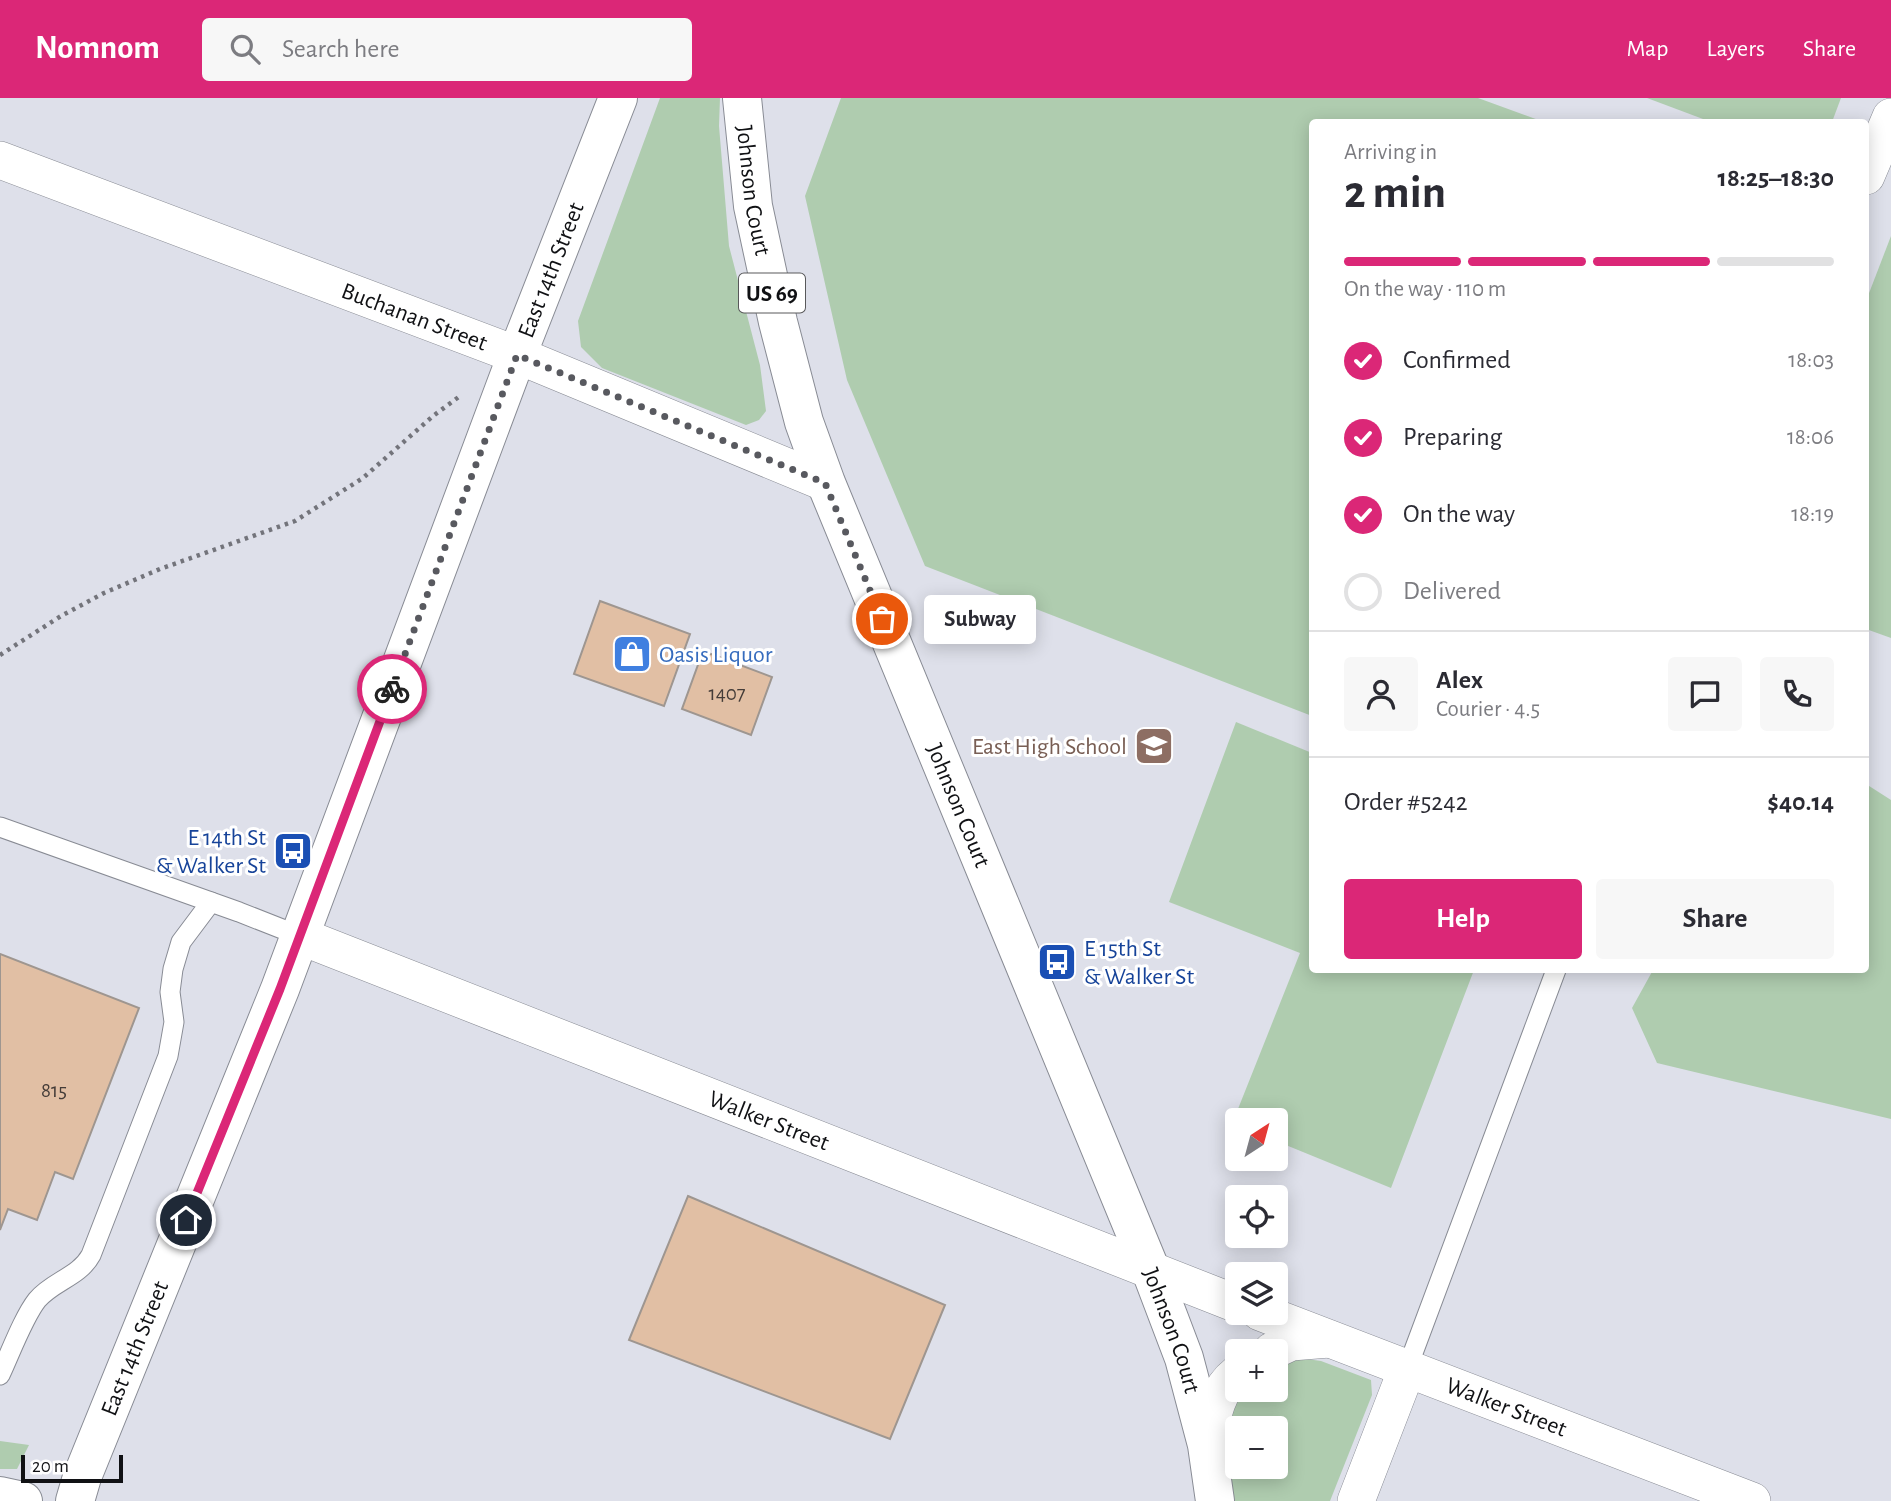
<!DOCTYPE html>
<meta charset="utf-8">
<style>
:root{--surface:#fff;--page:#f7f7f7;--text:#2b2b33;--muted:#7c7c81;--line:#e1e1e2;--accent:#db2777}
body{margin:0;font-family:"Alegreya Sans",sans-serif;background:var(--page);color:var(--text);height:100vh;display:flex;flex-direction:column;font-size:26px;white-space:nowrap}
*{box-sizing:border-box;margin:0}
p{font-size:23px;color:var(--muted)}
.icon{flex:none;width:38px;height:38px;fill:none;stroke:currentColor;stroke-width:2;stroke-linecap:round;stroke-linejoin:round}
.map{position:relative;flex:1;overflow:hidden}
.sheet{position:absolute;left:1309px;top:21px;width:560px;height:854px;display:flex;flex-direction:column;background:var(--surface);border-radius:7px;box-shadow:0 4px 18px #0003}
.sheet>*{flex:none}
.needle{width:46px;rotate:36deg}
.buttons{position:absolute;left:1225px;top:1010px;display:grid;gap:14px}
.buttons a{display:grid;place-items:center;width:63px;height:63px;border-radius:7px;background:var(--surface);box-shadow:0 4px 18px #0003;font-size:35px}
.scale{position:absolute;left:21px;bottom:18px;width:102px;box-sizing:border-box;padding-left:7px;border:4px solid #101114;border-top:0;font-size:19px;line-height:24px;white-space:nowrap;color:#101114;-webkit-text-stroke:5px #fff;paint-order:stroke}
.pin{position:absolute;display:grid;place-items:center;width:60px;height:60px;color:#fff;margin:-30px;border:4px solid #fff;border-radius:50%;box-shadow:0 2px 7px #0007}
.courier{position:absolute;display:grid;place-items:center;width:70px;height:70px;margin:-35px;border:5px solid #db2777;border-radius:50%;background:#fff;color:#222;box-shadow:0 2px 9px #0007}
.bubble{position:absolute;height:49px;border-radius:7px;background:var(--surface);box-shadow:0 4px 18px #0003;font-size:23px;font-weight:700;line-height:49px;text-align:center}
.overview em{font-style:normal;font-weight:700}
.overview div{display:flex;flex-direction:column-reverse}
.overview{display:flex;align-items:center;justify-content:space-between;height:119px;padding:0 35px}
h1{font-size:46px;font-weight:700;line-height:52px}
.bar{display:grid;grid-template-columns:repeat(4,1fr);gap:10px 7px;align-content:center;height:84px;padding:0 35px}
.bar i{height:9px;border-radius:5px;background:var(--line)}
.bar .selected{background:var(--accent)}
.bar p{grid-column:span 4}
.line{display:flex;align-items:center;gap:18px;padding:0 35px;border-top:2px solid var(--line)}
.line div{flex:1}
.round{display:grid;place-items:center;flex:none;width:74px;height:74px;border-radius:7px;background:var(--page)}
ol{padding:0 35px;list-style:none}
li{display:flex;align-items:center;gap:21px;height:77px}
li p{margin-inline-start:auto}
li .icon{padding:7px;border-radius:50%;background:var(--accent);color:#fff;stroke-width:4}
li:last-child{color:var(--muted)}
li i{width:38px;height:38px;border:4px solid var(--line);border-radius:50%}
.cta{display:flex;gap:14px;margin-top:auto;padding:14px 35px}
.cta a{flex:1;height:80px;border-radius:7px;background:var(--accent);color:#fff;font-size:28px;font-weight:700;line-height:80px;text-align:center}
.cta a+a{background:var(--page);color:var(--text)}
header{display:flex;align-items:center;gap:42px;box-sizing:border-box;height:98px;padding:0 35px;background:var(--accent);color:#fff}
header strong{font-size:33px}
nav{display:flex;gap:38px;margin-inline-start:auto;font-size:24px}
.search{width:490px;height:63px;background:var(--page);display:flex;align-items:center;gap:18px;box-sizing:border-box;padding:0 24px;border-radius:7px;color:var(--muted);font-size:26px}
.map>svg:first-child{display:block}
.green{fill:#afccaf;fill-rule:evenodd}
.building{fill:#e1bfa4;stroke:#9e9690;stroke-width:2}
.lines{fill:none;stroke-linecap:round;stroke-linejoin:round}
.lane-casing{stroke:#888b94;stroke-width:21}
.street-casing{stroke:#888b94;stroke-width:38}
.primary-casing{stroke:#888b94;stroke-width:40}
.highway-casing{stroke:#888b94;stroke-width:40}
.path{stroke:#73747b;stroke-width:4.5;stroke-dasharray:3.5 5;stroke-linecap:butt}
.lane{stroke:#fff;stroke-width:19}
.street{stroke:#fff;stroke-width:37}
.primary{stroke:#fff;stroke-width:38}
.highway{stroke:#fff;stroke-width:38}
.done{stroke:#58595f;stroke-width:7;stroke-dasharray:0 12.6}
.route{stroke:#db2777;stroke-width:9}
.labels{text-anchor:middle;stroke-width:6;stroke-linejoin:round;paint-order:stroke}
.number-label{font-size:21px;fill:#443c38}
.shield{fill:#fff;stroke:#58585a;stroke-width:2}
.shield-label{font-size:23px;font-weight:bold;fill:#101114}
.street-label{font-size:24px;fill:#101114;stroke:#fff}
.shop-label{font-size:24px;fill:#366cbe;stroke:#fff;text-anchor:start}
.education-label{font-size:24px;fill:#785e54;stroke:#fff;text-anchor:end}
.transit-label{font-size:24px;fill:#164399;stroke:#fff;text-anchor:end}
</style>
<header>
<strong>Nomnom</strong>
<div class="search"><svg class="icon" aria-label="search" viewBox="0 0 24 24"><circle cx="10" cy="10" r="6"/><path d="M15 15l6 6"/></svg>Search here</div>
<nav><a>Map</a><a>Layers</a><a>Share</a></nav>
</header>
<div class="map">
<svg width="1891" height="1403" viewBox="0 0 1891 1403">
<rect width="100%" height="100%" fill="#dee0ea"/>
<g class="green">
<path d="M 660,0 L 720,0 L 719,28 L 729,148 L 760,267 L 766,313 L 759,322 L 746,327 L 602,270 L 581,249 L 578,223 Z"/>
<path d="M 841,0 L 1478,0 L 1544,24 L 1312,24 L 1312,618 L 925,468 L 847,282 L 805,98 Z"/>
<path d="M 1647,0 L 1841,0 L 1832,24 L 1711,24 Z"/>
<path d="M 1891,138 L 1891,540 L 1866,531 L 1866,203 Z"/>
<path d="M 1236,624 L 1312,655 L 1312,872 L 1474,872 L 1391,1090 L 1276,1043 L 1276,1022 L 1237,1022 L 1237,1028 L 1232,1026 L 1300,855 L 1169,804 Z"/>
<path d="M 1866,686 L 1891,702 L 1891,1021 L 1657,965 L 1632,910 L 1653,872 L 1866,872 Z"/>
<path d="M 1292,1259 L 1321,1263 L 1371,1282 L 1372,1297 L 1330,1403 L 1233,1403 C 1227,1357 1218,1335 1241,1292 L 1276,1292 L 1276,1265 ZM 1237,1330 L 1276,1330 L 1276,1368 L 1237,1368 Z"/>
<path d="M 0,1343 L 29,1347 L 17,1371 L 0,1371 Z"/>
</g>
<g class="building">
<path d="M 600,503 L 690,536 L 664,608 L 574,576 Z"/>
<path d="M 703,553 L 772,579 L 751,637 L 682,611 Z"/>
<path d="M 0,856 L 139,910 L 73,1081 L 55,1074 L 37,1122 L 8,1111 L 0,1132 Z"/>
<path d="M 688,1098 L 945,1207 L 890,1341 L 629,1242 Z"/>
</g>
<g class="lines">
<g class="lane-casing">
<g id="lane">
<path d="M 0,729 L 239,814 L 300,838"/>
<path d="M 1407,1271 L 1556,872"/>
<path d="M 0,1277 C 10,1256 23,1220 37,1202 C 53,1183 79,1179 91,1157 L 168,958 L 174,924 L 170,894 L 173,871 L 181,844 L 211,804"/>
</g>
</g>
<g class="street-casing">
<g id="street">
<path id="s1" d="M 0,62 L 517,257 L 826,385"/>
<path d="M 1866,78 L 1891,19"/>
<path id="s2" d="M 300,838 L 1237,1206"/>
<path id="s3" d="M 1260,1214 L 1752,1403"/>
<path d="M 1272,1253 L 1291,1244 L 1329,1241"/>
<path d="M 1207,1347 C 1212,1321 1215,1293 1237,1276"/>
<path d="M 1356,1403 L 1407,1271"/>
</g>
</g>
<g class="primary-casing">
<g id="primary">
<path id="s4" d="M 742,0 L 753,108 L 778,224 L 804,324 L 826,385 L 1151,1173 L 1184,1260 L 1207,1347 L 1215,1403"/>
<path id="s5" d="M 75,1403 L 82,1379 L 280,891 L 517,257 L 618,0"/>
</g>
</g>
<g class="highway-casing">
<path id="highway" d="M 0,1398 L 23,1403"/>
</g>
<path class="path" d="M 0,557 L 61,518 L 104,495 L 160,471 L 295,423 L 363,380 L 433,318 L 460,298"/>
<use href="#lane" class="lane"/>
<use href="#street" class="street"/>
<use href="#primary" class="primary"/>
<use href="#highway" class="highway"/>
</g>
<g class="lines">
<path class="done" d="M 392,591 L 517,257 L 825,385 L 882,521"/>
<path class="route" d="M 186,1122 L 280,891 L 392,591"/>
</g>
<defs>
<g id="shop-square" transform="scale(2.0125)"><rect x="-9" y="-9" width="18" height="18" rx="4" fill="#3f7fe0" stroke="#fff"/><path d="M-5-2.5h2.3a2.7 3.5 0 0 1 5.4 0H5L5.5 6h-11ZM-1.5-2.5h3a1.5 2.3 0 0 0-3 0Z" fill="#fff"/></g>
<g id="school-square" transform="scale(2.0125)"><rect x="-9" y="-9" width="18" height="18" rx="4" fill="#8d6e63" stroke="#fff"/><path d="M0-5L7-2L0 1L-7-2ZM-4 1L0 2.5L4 1V4Q0 6-4 4Z" fill="#fff"/></g>
<g id="bus-square" transform="scale(2.0125)"><rect x="-9" y="-9" width="18" height="18" rx="4" fill="#1a4fb4" stroke="#fff"/><path d="M-5-6H5V4H4V6H2V4H-2V6H-4V4H-5ZM-3.5-4V0h7V-4ZM-3.5 1.2v1.5H-2V1.2ZM2 1.2v1.5H3.5V1.2Z" fill="#fff"/></g>
</defs>
<g fill-rule="evenodd">
<use href="#shop-square" x="632" y="556"/>
<use href="#school-square" x="1154" y="648"/>
<use href="#bus-square" x="293" y="753"/>
<use href="#bus-square" x="1057" y="864"/>
</g>
<g class="labels">
<g class="number-label">
<text x="727" y="602">1407</text>
<text x="54" y="999">815</text>
</g>
<rect class="shield" x="739" y="175.5" width="66" height="39" rx="5"/>
<g class="shield-label">
<text x="772" y="203">US 69</text>
</g>
<g class="street-label">
<text dy="8" stroke="none"><textPath href="#s4" startOffset="93">Johnson Court</textPath></text>
<text dy="8" stroke="none"><textPath href="#s5" startOffset="1320">East 14th Street</textPath></text>
<text dy="8" stroke="none"><textPath href="#s1" startOffset="443">Buchanan Street</textPath></text>
<text dy="8" stroke="none"><textPath href="#s4" startOffset="744">Johnson Court</textPath></text>
<text dy="8" stroke="none"><textPath href="#s2" startOffset="504">Walker Street</textPath></text>
<text dy="8" stroke="none"><textPath href="#s4" startOffset="1311">Johnson Court</textPath></text>
<text dy="8" stroke="none"><textPath href="#s5" startOffset="164">East 14th Street</textPath></text>
<text dy="8" stroke="none"><textPath href="#s3" startOffset="264">Walker Street</textPath></text>
</g>
<g class="shop-label">
<text x="659" y="564">Oasis Liquor</text>
</g>
<g class="education-label">
<text x="1127" y="656">East High School</text>
</g>
<g class="transit-label">
<text x="266" y="747">E 14th St<tspan x="266" dy="28">&amp; Walker St</tspan></text>
<text x="1084" y="858" text-anchor="start">E 15th St<tspan x="1084" dy="28">&amp; Walker St</tspan></text>
</g>
</g>
</svg>
<div class="buttons">
<a><svg class="needle" viewBox="-14 -14 28 28"><path d="M0-13l5 13h-10z" fill="#e53935"/><path d="M0 13l5-13h-10z" fill="#7c7c81"/></svg></a>
<a><svg class="icon" aria-label="locate" viewBox="0 0 24 24"><circle cx="12" cy="12" r="6"/><path d="M12 2v4M12 18v4M2 12h4M18 12h4"/></svg></a>
<a><svg class="icon" aria-label="layers" viewBox="0 0 24 24"><path d="M12 4l9 5-9 5-9-5zM3 14l9 5 9-5"/></svg></a>
<a>+</a>
<a>−</a>
</div>
<div class="scale">20 m</div>
<div class="pin" style="left:882px;top:521px;background:#ea580c"><svg class="icon" aria-label="bag" viewBox="0 0 24 24"><path d="M5 8h14l-1 12H6zM9 8a3 3 0 0 1 6 0"/></svg></div>
<div class="pin" style="left:186px;top:1122px;background:#1f2937"><svg class="icon" aria-label="home" viewBox="0 0 24 24"><path d="M3 11l9-7 9 7M6 9v11h12V9"/></svg></div>
<div class="courier" style="left:392px;top:591px"><svg class="icon" aria-label="bike" viewBox="0 0 24 24"><circle cx="6" cy="16" r="4"/><circle cx="18" cy="16" r="4"/><path d="M6 16l4-8h5l3 8M10 8l3 8H6M13 5h3"/></svg></div>
<div class="bubble" style="left:924px;top:497px;width:112px">Subway</div>
<section class="sheet">
<div class="overview"><div><h1>2 min</h1><p>Arriving in</p></div><em>18:25–18:30</em></div>
<div class="bar"><i class="selected"></i><i class="selected"></i><i class="selected"></i><i></i><p>On the way · 110 m</p></div>
<ol>
<li><svg class="icon" aria-label="check" viewBox="0 0 24 24"><path d="M5 12l5 5 9-10"/></svg>Confirmed<p>18:03</p></li>
<li><svg class="icon" aria-label="check" viewBox="0 0 24 24"><path d="M5 12l5 5 9-10"/></svg>Preparing<p>18:06</p></li>
<li><svg class="icon" aria-label="check" viewBox="0 0 24 24"><path d="M5 12l5 5 9-10"/></svg>On the way<p>18:19</p></li>
<li><i></i>Delivered</li>
</ol>
<div class="line" style="height:126px"><a class="round"><svg class="icon" aria-label="person" viewBox="0 0 24 24"><circle cx="12" cy="8" r="4"/><path d="M4 21q1-7 8-7t8 7"/></svg></a><div><b>Alex</b><p>Courier · 4.5</p></div><a class="round"><svg class="icon" aria-label="chat" viewBox="0 0 24 24"><path d="M4 5h16v11H9l-5 4z"/></svg></a><a class="round"><svg class="icon" aria-label="phone" viewBox="0 0 24 24"><path d="M5 4h4l2 5-3 2q2 4 5 5l2-3 5 2v4C11 20 4 13 5 4z"/></svg></a></div>
<div class="line" style="height:91px"><div>Order #5242</div><b>$40.14</b></div>
<div class="cta"><a>Help</a><a>Share</a></div>
</section>
</div>
